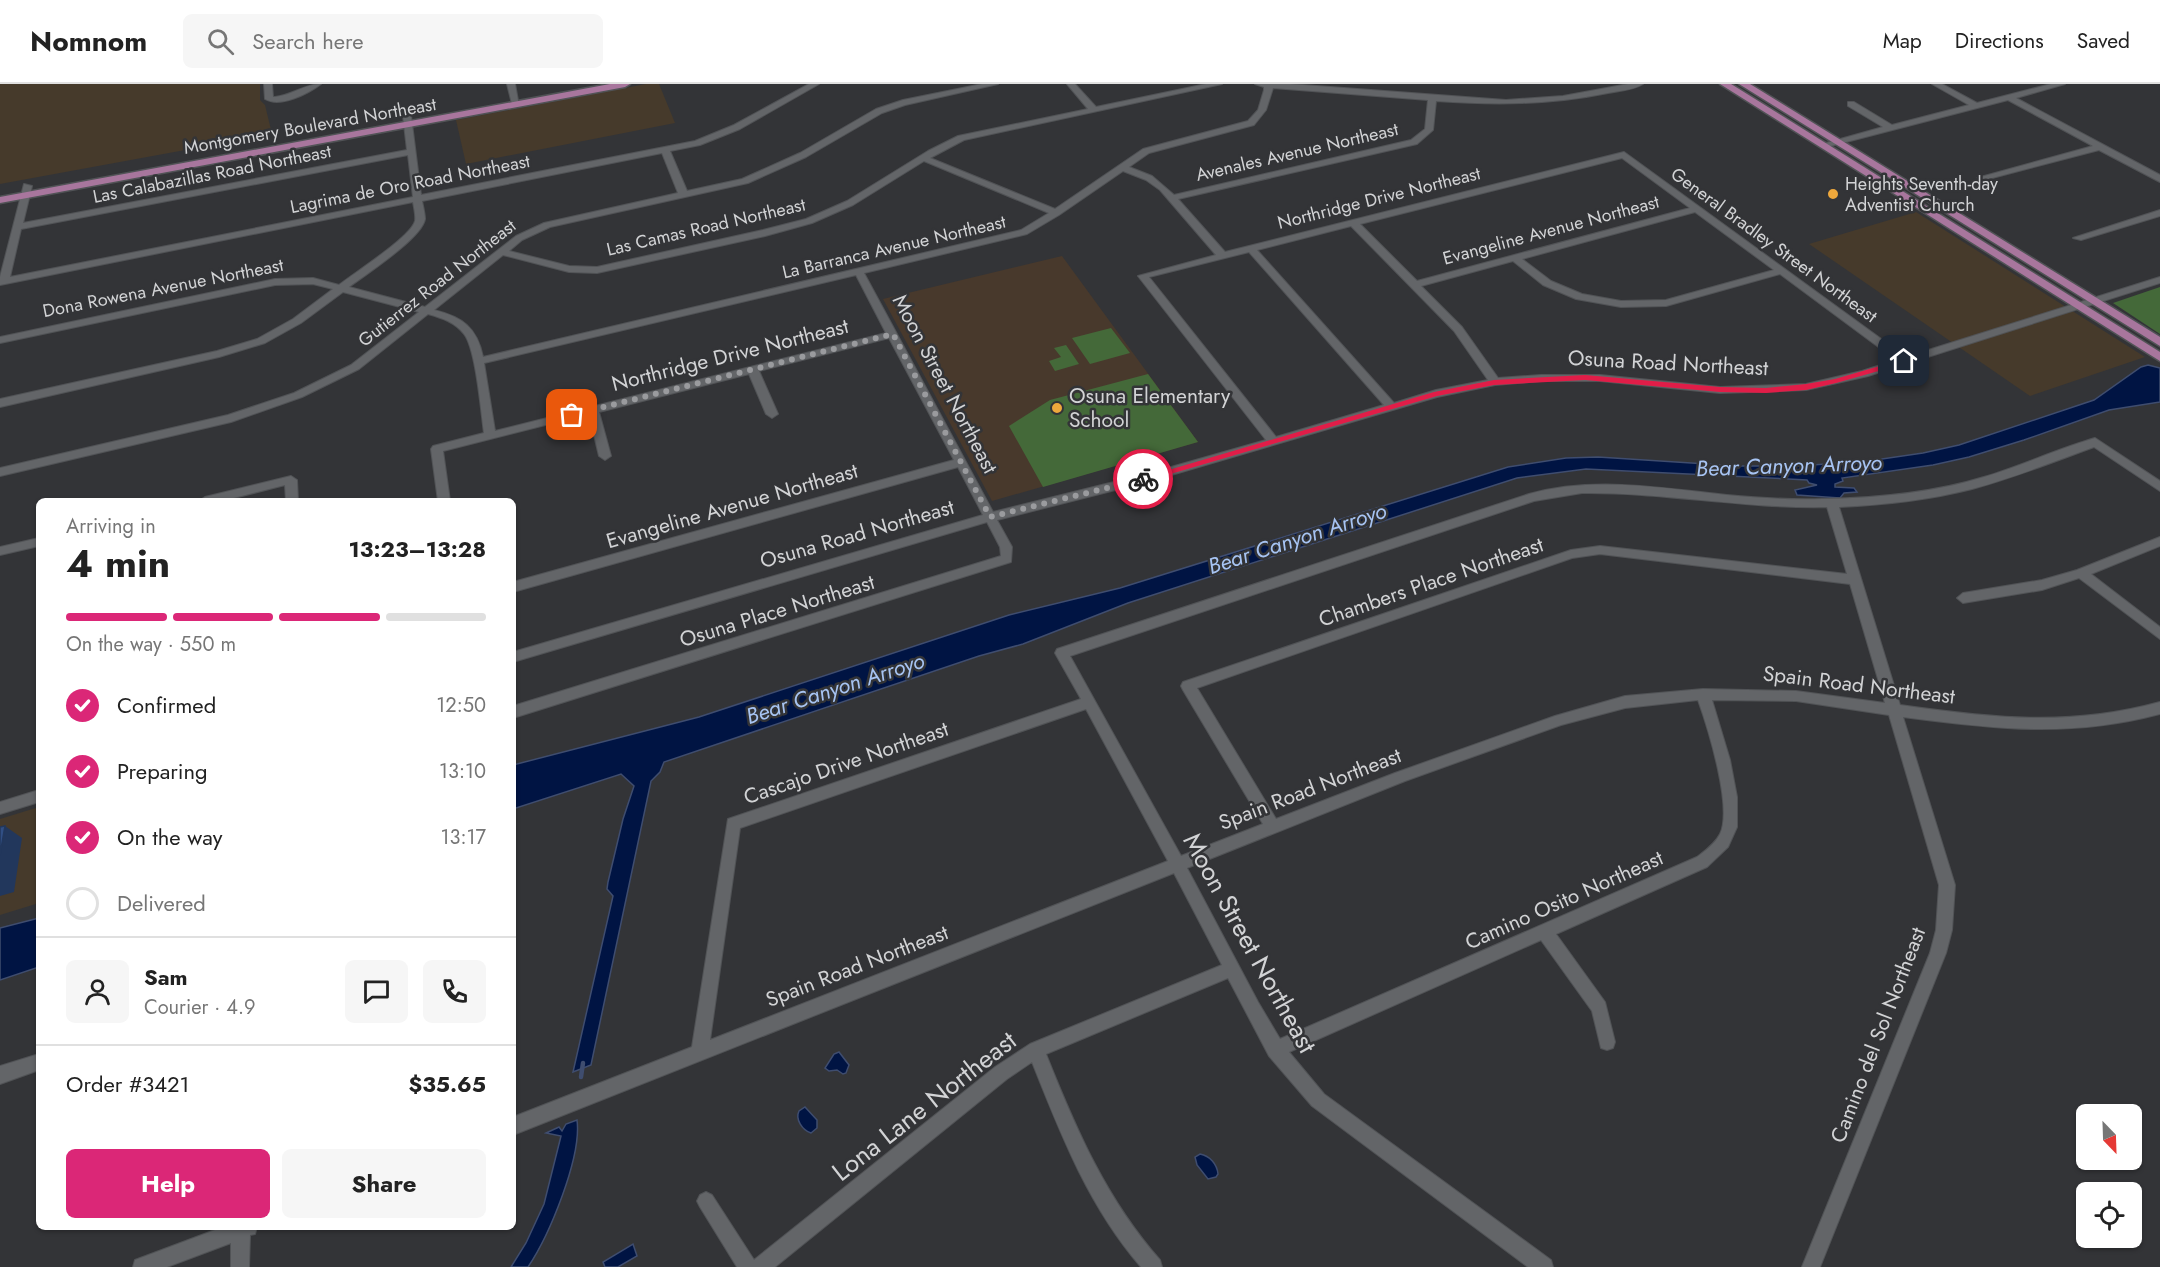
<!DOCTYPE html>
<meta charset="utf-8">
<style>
:root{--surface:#fff;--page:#f6f6f6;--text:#222;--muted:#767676;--line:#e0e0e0;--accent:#db2777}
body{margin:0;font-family:Jost,sans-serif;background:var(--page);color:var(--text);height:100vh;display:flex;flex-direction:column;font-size:22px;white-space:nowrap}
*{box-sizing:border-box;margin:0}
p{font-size:20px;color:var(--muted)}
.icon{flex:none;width:33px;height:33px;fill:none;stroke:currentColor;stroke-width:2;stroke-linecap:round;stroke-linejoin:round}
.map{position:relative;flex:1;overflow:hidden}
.details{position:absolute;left:36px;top:414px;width:480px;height:732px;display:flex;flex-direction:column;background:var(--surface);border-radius:9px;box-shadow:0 2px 4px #0004}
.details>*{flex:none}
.needle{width:39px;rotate:157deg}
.tools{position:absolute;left:2076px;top:1020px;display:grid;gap:12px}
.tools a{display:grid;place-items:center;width:66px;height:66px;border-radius:9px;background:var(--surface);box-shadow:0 2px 4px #0004;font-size:30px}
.pin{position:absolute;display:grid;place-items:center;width:51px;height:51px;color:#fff;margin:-26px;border-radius:12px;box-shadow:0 3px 9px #0006}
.courier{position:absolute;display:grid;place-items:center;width:60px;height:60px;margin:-30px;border:4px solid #e11d48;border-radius:50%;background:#fff;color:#222;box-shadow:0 2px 8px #0007}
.headline em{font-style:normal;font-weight:700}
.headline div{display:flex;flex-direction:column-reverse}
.headline{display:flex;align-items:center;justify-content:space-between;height:102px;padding:0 30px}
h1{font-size:39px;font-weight:700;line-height:45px}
.bar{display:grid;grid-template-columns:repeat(4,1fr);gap:9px 6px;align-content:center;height:72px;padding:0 30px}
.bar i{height:8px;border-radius:4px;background:var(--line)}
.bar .active{background:var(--accent)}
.bar p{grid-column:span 4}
.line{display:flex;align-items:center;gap:15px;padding:0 30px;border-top:2px solid var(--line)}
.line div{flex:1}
.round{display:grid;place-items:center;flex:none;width:63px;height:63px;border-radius:9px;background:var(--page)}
ol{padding:0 30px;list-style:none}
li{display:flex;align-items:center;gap:18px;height:66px}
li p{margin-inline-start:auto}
li .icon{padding:6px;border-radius:50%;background:var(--accent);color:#fff;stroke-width:4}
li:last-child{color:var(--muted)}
li i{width:33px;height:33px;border:3px solid var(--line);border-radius:50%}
.action{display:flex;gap:12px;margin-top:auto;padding:12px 30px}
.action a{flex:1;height:69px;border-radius:9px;background:var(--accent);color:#fff;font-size:24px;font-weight:700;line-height:69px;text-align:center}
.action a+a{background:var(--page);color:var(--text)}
header{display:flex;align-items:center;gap:36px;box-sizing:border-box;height:84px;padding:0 30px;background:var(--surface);border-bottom:2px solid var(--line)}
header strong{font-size:28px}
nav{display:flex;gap:33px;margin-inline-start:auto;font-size:21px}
.search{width:420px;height:54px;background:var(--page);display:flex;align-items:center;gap:15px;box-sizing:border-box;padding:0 21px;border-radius:9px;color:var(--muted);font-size:22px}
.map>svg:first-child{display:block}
.commercial{fill:#463a2b}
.education{fill:#48392c}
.green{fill:#446939}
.water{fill:#001443;stroke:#3f4d6f;stroke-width:1.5}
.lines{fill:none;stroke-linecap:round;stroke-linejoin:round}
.stream{stroke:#3f4d6f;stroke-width:4.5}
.minor-casing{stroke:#515356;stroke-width:2}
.major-casing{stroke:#515356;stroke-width:3}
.minor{fill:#636568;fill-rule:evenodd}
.major{fill:#a8769d;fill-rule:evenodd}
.shaded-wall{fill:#22375c}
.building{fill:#314f84;stroke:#22375c;stroke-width:1.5}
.route{fill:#e11d48}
.done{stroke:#9a9b9e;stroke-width:6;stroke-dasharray:0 10.8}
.poi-dot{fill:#eea83c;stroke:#333437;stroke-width:2}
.labels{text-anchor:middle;stroke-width:5;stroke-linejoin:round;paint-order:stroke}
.far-street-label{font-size:18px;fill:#d2d3d5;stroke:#333437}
.far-poi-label{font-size:18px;fill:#d2d3d5;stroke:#333437;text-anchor:start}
.street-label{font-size:21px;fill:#d2d3d5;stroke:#333437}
.poi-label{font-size:21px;fill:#d2d3d5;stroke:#333437;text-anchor:start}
.water-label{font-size:22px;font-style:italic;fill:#a7c4f3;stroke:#333437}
.near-street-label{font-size:26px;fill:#d2d3d5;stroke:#333437}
</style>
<header>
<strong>Nomnom</strong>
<div class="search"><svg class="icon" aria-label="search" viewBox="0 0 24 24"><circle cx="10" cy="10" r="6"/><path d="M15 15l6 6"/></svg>Search here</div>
<nav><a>Map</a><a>Directions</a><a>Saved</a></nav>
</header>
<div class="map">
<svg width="2160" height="1183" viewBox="0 0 2160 1183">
<rect width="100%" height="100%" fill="#333437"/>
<g class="commercial">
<path d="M 0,0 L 260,0 L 260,16 L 265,21 L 272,50 L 0,100 Z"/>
<path d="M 646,0 L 659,0 L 675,39 L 466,80 L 456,36 Z"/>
<path d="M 1916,128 L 2145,273 L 2030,312 L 1809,160 Z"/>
<path d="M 39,723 L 39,819 L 0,831 L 0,735 Z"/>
</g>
<path class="education" d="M 1062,172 L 1198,358 L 992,417 L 883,215 Z"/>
<g class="green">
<path d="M 2160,203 L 2160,250 L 2113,219 Z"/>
<path d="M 1111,244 L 1130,269 L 1090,280 L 1072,254 Z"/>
<path d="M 1066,261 L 1079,280 L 1055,287 L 1049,277 L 1061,273 L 1054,264 Z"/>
<path d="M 1148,290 L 1198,358 L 1043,403 L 1009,342 L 1050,316 Z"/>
</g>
<g class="water">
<path d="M 2148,281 L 2160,284 L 2160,318 L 2109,326 L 2024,356 L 1969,373 L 1933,381 L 1842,394 L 1843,397 L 1835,400 L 1835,403 L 1854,404 L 1857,408 L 1844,409 L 1840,414 L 1797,411 L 1795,406 L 1817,401 L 1809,399 L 1807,396 L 1788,395 L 1586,385 L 1517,394 L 1128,519 L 1023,560 L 979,572 L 664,678 L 660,688 L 651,697 L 591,981 L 573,988 L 613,812 L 607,805 L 608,798 L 623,735 L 634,702 L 621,690 L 513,725 L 513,681 L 699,633 L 1009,531 L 1120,504 L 1508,383 L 1566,374 L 1598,373 L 1738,382 L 1800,382 L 1875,376 L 1923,369 L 1959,361 L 2094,316 L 2141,283 Z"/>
<path d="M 39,834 L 39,883 L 0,896 L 0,844 Z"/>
<path d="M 839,968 L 849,981 L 846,989 L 843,990 L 837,986 L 829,987 L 825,984 L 834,970 Z"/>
<path d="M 805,1023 L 817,1036 L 817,1044 L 811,1049 C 802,1046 795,1035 799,1027 Z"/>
<path d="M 577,1036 C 582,1073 549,1152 528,1183 L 511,1183 L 526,1159 L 544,1120 L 561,1052 L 546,1049 L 559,1043 L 562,1047 L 566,1040 Z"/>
<path d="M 1200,1070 C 1210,1072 1217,1080 1218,1090 L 1216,1093 L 1208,1095 L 1197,1081 L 1195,1073 Z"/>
<path d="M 633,1160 L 637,1172 L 618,1183 L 605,1183 L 603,1178 Z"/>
</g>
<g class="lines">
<path class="stream" d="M 581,993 L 583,979"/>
<g class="minor-casing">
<g id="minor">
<path d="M 264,0 L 272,0 L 273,13 L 275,13 C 292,11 305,0 321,0 C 308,10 280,24 265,15 Z"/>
<path d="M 507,0 L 515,0 L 519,22 L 512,20 Z"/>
<path d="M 809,0 L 819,0 L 740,45 L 700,61 L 670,67 L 687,107 L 742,95 L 800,69 L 876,25 L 903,16 L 982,0 L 998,0 L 905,21 L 882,29 L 806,73 L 748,99 L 550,143 L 522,156 L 509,167 L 569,182 L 597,183 L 763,146 L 806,135 L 847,117 L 928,67 L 958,52 L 1088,25 L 1067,0 L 1075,0 L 1096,23 L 1206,0 L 1222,0 L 964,56 L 930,74 L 1055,125 L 1143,65 L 1248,37 L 1258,26 L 1264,6 L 1264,3 L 1255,0 L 1290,0 L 1506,16 L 1563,12 L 1628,0 L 1643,0 C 1634,6 1619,7 1608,9 C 1550,21 1494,21 1436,17 L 1433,46 L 1417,60 L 1178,115 L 1225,168 L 1624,68 L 1906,273 L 2160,193 L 2160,199 L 1868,292 L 1806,306 L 1720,309 L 1600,297 L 1541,297 L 1495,301 L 1437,313 L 1151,397 L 997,436 L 1012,463 L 1011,478 L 513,634 L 513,622 L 1001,472 L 1000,463 L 987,438 L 513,578 L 513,568 L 983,431 L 958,383 L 513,508 L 513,498 L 954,376 L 889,254 L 759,287 L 778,330 L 772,334 L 766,330 L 749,290 L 599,328 L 611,372 L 605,376 L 599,372 L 589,330 L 443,367 L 450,417 L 438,417 L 431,365 L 433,362 L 484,349 C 481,328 476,265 464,250 C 455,238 442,234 428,230 L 359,285 L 302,313 L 231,338 L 0,392 L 0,384 L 228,331 L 294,309 L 351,281 L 419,228 L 343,208 L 301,239 L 265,259 L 219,273 L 0,323 L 0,315 L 217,267 L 257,255 L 293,235 L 333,205 L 313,200 L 275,201 L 0,259 L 0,253 L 275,195 L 313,194 L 339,201 C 354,189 411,153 415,137 C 416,132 414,124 413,118 L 0,201 L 0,193 L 24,100 L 32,102 L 23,139 L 407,66 L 403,32 L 407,29 L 411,32 L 421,111 L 695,57 L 734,41 ZM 1273,4 L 1428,16 L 1425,45 L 1411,56 L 1174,111 L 1152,92 L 1129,83 L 1149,69 L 1254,41 L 1266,26 ZM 662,69 L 678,109 L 544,139 L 516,152 L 425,223 L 349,203 C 365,191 422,154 425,135 C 425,130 423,122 422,117 ZM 408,71 L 413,113 L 10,193 L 21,145 ZM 1622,74 L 1690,124 L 1417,197 L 1360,140 ZM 924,77 L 1049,129 L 1021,146 L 483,273 C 477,243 462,233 434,226 L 503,171 L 569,188 L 597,189 L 765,152 L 812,139 L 853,121 ZM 1123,87 L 1146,96 L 1160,106 L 1216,171 L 1138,192 L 1266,356 L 1150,389 L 993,428 L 864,189 L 1027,150 L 1059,131 ZM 1695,128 L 1774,186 L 1666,216 L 1621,217 L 1582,210 L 1551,197 L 1522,175 ZM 1351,142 L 1454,247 L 1488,296 L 1436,306 L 1394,319 L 1257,166 ZM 1249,168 L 1384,321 L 1276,353 L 1149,193 ZM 1513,177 L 1543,201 L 1576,215 L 1621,223 L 1666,222 L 1780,190 L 1896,276 L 1862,287 L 1806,300 L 1720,303 L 1600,291 L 1541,291 L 1498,294 L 1462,243 L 1421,202 ZM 856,191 L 886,249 L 495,347 L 484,279 Z"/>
<path d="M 1932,0 L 1942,0 L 1977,19 L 2051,0 L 2065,0 L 2016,14 L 2160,91 L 2160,98 L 2099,66 L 1977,98 L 1977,94 L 2093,62 L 2008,16 L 1823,64 L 1819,61 L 1883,43 L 1848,22 L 1848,18 L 1854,18 L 1892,41 L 1969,21 Z"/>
<path d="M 2160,126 L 2160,132 L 2081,156 L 2073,154 Z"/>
<path d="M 2095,354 L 2160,397 L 2160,407 L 2094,363 C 2053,378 2013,394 1972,405 C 1929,416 1883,421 1839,423 L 1900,621 C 1992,634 2069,643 2160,618 L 2160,630 C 2070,654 1994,645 1903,633 L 1955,801 L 1952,846 L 1946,869 L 1820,1183 L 1802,1183 L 1930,869 L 1936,846 L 1939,801 L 1889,631 L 1796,617 L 1712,616 L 1730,676 L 1737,713 L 1737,743 L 1728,763 L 1707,783 L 1556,850 L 1605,918 L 1615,958 L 1613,964 L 1607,966 L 1601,964 L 1592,927 L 1541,856 L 1289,968 L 1324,1010 L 1551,1176 L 1553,1183 L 1528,1183 L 1312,1022 L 1269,972 L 1228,894 L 1046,970 C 1076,1045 1106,1115 1160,1176 L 1162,1183 L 1141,1183 C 1089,1123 1061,1051 1032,978 L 1007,995 L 775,1183 L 737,1183 L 700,1123 L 697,1117 L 700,1111 L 706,1108 L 712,1111 L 754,1176 L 995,983 L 1030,960 L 1222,881 L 1174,789 L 513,1051 L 513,1033 L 692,963 L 728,735 L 1081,615 L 1055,569 L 1057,565 L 1529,410 C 1593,392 1662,404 1727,411 C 1759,414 1790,416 1822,415 C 1876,414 1932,409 1984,393 C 2021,382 2057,365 2095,354 ZM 1582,409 C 1664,408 1745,425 1827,423 L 1847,490 L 1600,462 L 1571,466 L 1183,598 L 1181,602 L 1183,606 L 1263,740 L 1181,772 L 1070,572 L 1534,417 ZM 1600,470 L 1850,500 L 1885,619 L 1796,607 L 1703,605 L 1625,612 L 1555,632 L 1395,689 L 1276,735 L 1197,604 L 1572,474 ZM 1698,616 C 1708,644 1733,724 1720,750 C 1715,760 1705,767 1697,773 L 1280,955 L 1258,918 L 1187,784 L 1405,697 L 1561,641 L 1625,624 ZM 1086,625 L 1168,777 L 710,956 L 740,744 Z"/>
<path d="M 291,392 L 297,396 L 298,417 L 286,417 L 285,401 L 222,417 L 199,417 L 205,413 Z"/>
<path d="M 2160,453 L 2160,462 L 2091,490 L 2160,543 L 2160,555 L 2079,494 L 2042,506 L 1963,519 L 1957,514 L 1963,509 L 2042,496 L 2077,486 Z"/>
<path d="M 39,454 L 39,462 L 0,471 L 0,463 Z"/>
<path d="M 39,706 L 39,718 L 0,730 L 0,718 Z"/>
<path d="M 39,970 L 39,986 L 0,1000 L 0,982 Z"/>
<path d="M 223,1143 L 257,1143 L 255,1150 L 250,1151 L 249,1183 L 231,1183 L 231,1159 L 167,1183 L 133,1183 L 135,1176 Z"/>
</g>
</g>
<g class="major-casing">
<g id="major">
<path d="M 610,0 L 630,0 L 625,3 L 0,119 L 0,113 Z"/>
<path d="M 1720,0 L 1731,0 L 2160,268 L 2160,277 Z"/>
<path d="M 1739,0 L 1750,0 L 2160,253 L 2160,262 Z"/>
</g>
</g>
<use href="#minor" class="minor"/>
<use href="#major" class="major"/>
</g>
<path class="shaded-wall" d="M 5,742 L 22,754 L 14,808 L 0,812 L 0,771 Z"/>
<path class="building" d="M 5,742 L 0,771 L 0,743 Z"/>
<path class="route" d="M 1904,275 L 1907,276 L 1907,279 L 1836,299 L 1806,306 L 1766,309 L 1720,308 L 1585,296 L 1494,301 L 1437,312 L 1143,398 L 1138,395 L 1434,308 L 1494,296 L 1585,291 L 1720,303 L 1766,304 L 1806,300 L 1835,295 Z"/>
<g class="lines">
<path class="done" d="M 572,331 L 893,250 L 990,433 L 1143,395"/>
</g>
<g class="poi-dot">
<circle cx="1833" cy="110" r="6"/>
<circle cx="1057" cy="324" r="6"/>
</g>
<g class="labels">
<g class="far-street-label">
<text transform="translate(310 42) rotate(-10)" y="6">Montgomery Boulevard Northeast</text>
<text transform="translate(1297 68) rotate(-13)" y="6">Avenales Avenue Northeast</text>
<text transform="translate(212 90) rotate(-11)" y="6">Las Calabazillas Road Northeast</text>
<text transform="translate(410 100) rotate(-11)" y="6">Lagrima de Oro Road Northeast</text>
<text transform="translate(1379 114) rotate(-14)" y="6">Northridge Drive Northeast</text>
<text transform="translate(706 143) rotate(-13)" y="6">Las Camas Road Northeast</text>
<text transform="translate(1551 146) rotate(-15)" y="6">Evangeline Avenue Northeast</text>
<text transform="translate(1774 161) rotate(36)" y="6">General Bradley Street Northeast</text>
<text transform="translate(894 163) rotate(-13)" y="6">La Barranca Avenue Northeast</text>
<text transform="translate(437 199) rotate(-38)" y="6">Gutierrez Road Northeast</text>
<text transform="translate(163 204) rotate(-11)" y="6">Dona Rowena Avenue Northeast</text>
</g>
<g class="far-poi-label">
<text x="1845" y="106">Heights Seventh-day<tspan x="1845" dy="21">Adventist Church</tspan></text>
</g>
<g class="street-label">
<text transform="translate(730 271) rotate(-14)" y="7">Northridge Drive Northeast</text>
<text transform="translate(1668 279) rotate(3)" y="7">Osuna Road Northeast</text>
<text transform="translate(945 300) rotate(62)" y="7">Moon Street Northeast</text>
<text transform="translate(732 422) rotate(-16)" y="7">Evangeline Avenue Northeast</text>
<text transform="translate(857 450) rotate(-16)" y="7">Osuna Road Northeast</text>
<text transform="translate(1431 498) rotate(-19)" y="7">Chambers Place Northeast</text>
<text transform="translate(777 527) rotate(-17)" y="7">Osuna Place Northeast</text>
<text transform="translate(1859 601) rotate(7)" y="7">Spain Road Northeast</text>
<text transform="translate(846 679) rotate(-19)" y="7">Cascajo Drive Northeast</text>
<text transform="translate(1310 705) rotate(-21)" y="7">Spain Road Northeast</text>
<text transform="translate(1564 816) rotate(-24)" y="7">Camino Osito Northeast</text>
<text transform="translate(857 882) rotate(-21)" y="7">Spain Road Northeast</text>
<text transform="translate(1878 951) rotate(-69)" y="7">Camino del Sol Northeast</text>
</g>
<g class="poi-label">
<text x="1069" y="319">Osuna Elementary<tspan x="1069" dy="24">School</tspan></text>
</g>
<g class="water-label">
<text transform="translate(1789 381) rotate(-2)" y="8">Bear Canyon Arroyo</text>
<text transform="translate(1297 454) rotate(-18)" y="8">Bear Canyon Arroyo</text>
<text transform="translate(835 604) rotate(-18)" y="8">Bear Canyon Arroyo</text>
</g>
<g class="near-street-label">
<text transform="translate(1250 859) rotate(61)" y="9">Moon Street Northeast</text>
<text transform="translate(924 1022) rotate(-38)" y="9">Lona Lane Northeast</text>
</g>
</g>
</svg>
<div class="tools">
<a><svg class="needle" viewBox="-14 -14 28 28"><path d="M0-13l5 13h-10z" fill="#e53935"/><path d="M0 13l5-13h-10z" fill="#767676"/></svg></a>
<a><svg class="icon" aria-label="locate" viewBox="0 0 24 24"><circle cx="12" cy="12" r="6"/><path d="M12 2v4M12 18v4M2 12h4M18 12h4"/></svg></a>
</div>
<div class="pin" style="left:572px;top:331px;background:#ea580c"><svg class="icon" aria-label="bag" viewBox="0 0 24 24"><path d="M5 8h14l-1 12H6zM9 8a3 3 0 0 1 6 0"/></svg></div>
<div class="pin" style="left:1904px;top:277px;background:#1f2937"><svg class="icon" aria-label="home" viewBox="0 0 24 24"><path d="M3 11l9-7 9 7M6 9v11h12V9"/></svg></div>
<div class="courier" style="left:1143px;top:395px"><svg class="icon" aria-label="bike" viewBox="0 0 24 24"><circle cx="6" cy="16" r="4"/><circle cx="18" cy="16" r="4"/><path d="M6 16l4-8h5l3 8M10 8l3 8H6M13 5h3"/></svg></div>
<section class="details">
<div class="headline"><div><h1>4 min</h1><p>Arriving in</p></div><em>13:23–13:28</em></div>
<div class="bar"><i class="active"></i><i class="active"></i><i class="active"></i><i></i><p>On the way · 550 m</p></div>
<ol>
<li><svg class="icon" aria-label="check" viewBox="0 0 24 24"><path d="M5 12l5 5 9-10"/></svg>Confirmed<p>12:50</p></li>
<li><svg class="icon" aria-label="check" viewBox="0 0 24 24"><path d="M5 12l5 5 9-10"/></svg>Preparing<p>13:10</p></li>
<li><svg class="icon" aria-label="check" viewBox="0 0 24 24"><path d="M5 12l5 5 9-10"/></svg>On the way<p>13:17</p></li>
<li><i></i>Delivered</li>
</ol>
<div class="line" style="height:108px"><a class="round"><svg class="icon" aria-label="person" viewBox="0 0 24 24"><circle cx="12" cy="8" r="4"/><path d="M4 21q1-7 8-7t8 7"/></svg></a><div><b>Sam</b><p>Courier · 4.9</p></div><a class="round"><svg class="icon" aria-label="chat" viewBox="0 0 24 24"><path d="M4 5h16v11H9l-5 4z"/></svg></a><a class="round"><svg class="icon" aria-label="phone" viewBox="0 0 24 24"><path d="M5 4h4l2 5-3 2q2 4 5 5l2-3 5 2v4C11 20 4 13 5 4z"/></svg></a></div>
<div class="line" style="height:78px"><div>Order #3421</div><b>$35.65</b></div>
<div class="action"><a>Help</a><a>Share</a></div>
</section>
</div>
